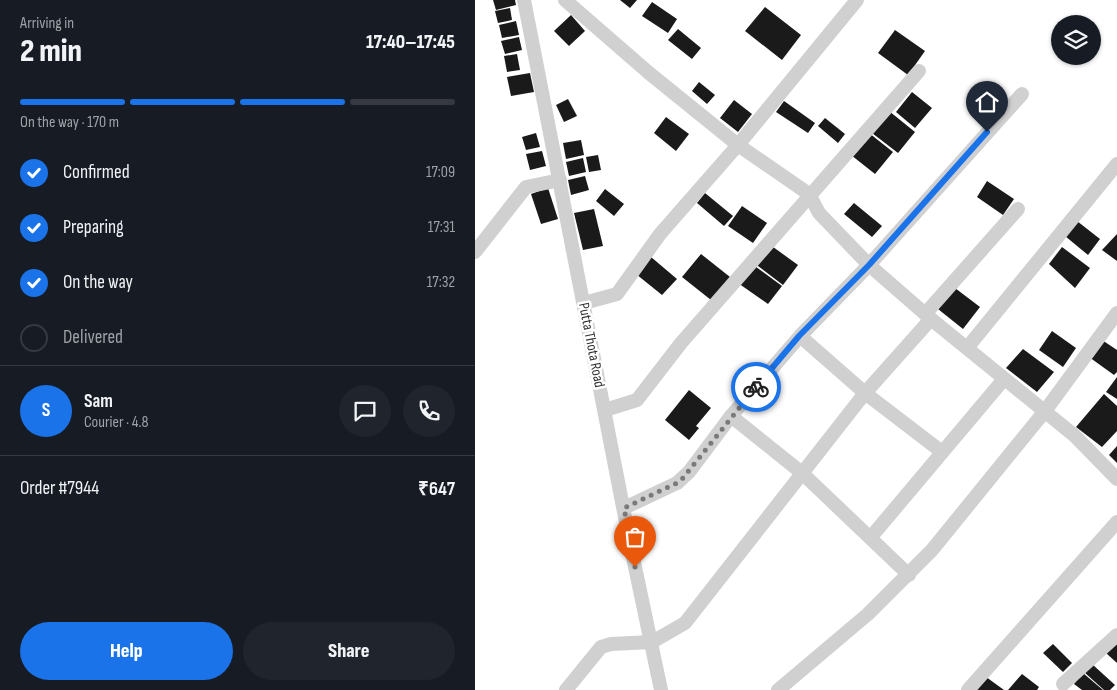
<!DOCTYPE html>
<meta charset="utf-8">
<style>
:root{--surface:#171b24;--page:#20242c;--text:#f1f3f6;--muted:#9ea1a6;--line:#363941;--accent:#1a73e8}
body{margin:0;font-family:"Sofia Sans Condensed",sans-serif;background:var(--page);color:var(--text);height:100vh;display:flex;flex-direction:column;font-size:19px;white-space:nowrap}
*{box-sizing:border-box;margin:0}
p{font-size:16px;color:var(--muted)}
.icon{flex:none;width:28px;height:28px;fill:none;stroke:currentColor;stroke-width:2;stroke-linecap:round;stroke-linejoin:round}
.map{position:relative;flex:1;overflow:hidden}
.panel{display:flex;flex-direction:column;background:var(--surface);width:475px}
.panel>*{flex:none}
.controls{position:absolute;left:576px;top:15px;display:grid;gap:10px}
.controls a{display:grid;place-items:center;width:50px;height:50px;border-radius:50%;background:var(--surface);box-shadow:0 1px 4px #0004;font-size:25px}
.pin{position:absolute;display:grid;place-items:center;width:42px;height:42px;color:#fff;margin:-51px -21px;border-radius:50% 50% 50% 0;rotate:-45deg;box-shadow:0 0 5px #0007}
.pin .icon{rotate:45deg}
.courier{position:absolute;display:grid;place-items:center;width:50px;height:50px;margin:-25px;border:4px solid #1a73e8;border-radius:50%;background:#fff;color:#222;box-shadow:0 1px 6px #0007}
.overview em{font-style:normal;font-weight:800}
.overview div{display:flex;flex-direction:column-reverse}
.overview{display:flex;align-items:center;justify-content:space-between;height:85px;padding:0 20px}
h1{font-size:32px;font-weight:800;line-height:38px}
.bar{display:grid;grid-template-columns:repeat(4,1fr);gap:8px 5px;align-content:center;height:60px;padding:0 20px}
.bar i{height:6px;border-radius:4px;background:var(--line)}
.bar .selected{background:var(--accent)}
.bar p{grid-column:span 4}
.line{display:flex;align-items:center;gap:12px;padding:0 20px;border-top:1px solid var(--line)}
.line div{flex:1}
.round{display:grid;place-items:center;flex:none;width:52px;height:52px;border-radius:26px;background:var(--page)}
ol{padding:0 20px;list-style:none}
li{display:flex;align-items:center;gap:15px;height:55px}
li p{margin-inline-start:auto}
li .icon{padding:5px;border-radius:50%;background:var(--accent);color:#fff;stroke-width:4}
li:last-child{color:var(--muted)}
li i{width:28px;height:28px;border:2px solid var(--line);border-radius:50%}
.action{display:flex;gap:10px;margin-top:auto;padding:10px 20px}
.action a{flex:1;height:58px;border-radius:30px;background:var(--accent);color:#fff;font-size:20px;font-weight:800;line-height:58px;text-align:center}
.action a+a{background:var(--page);color:var(--text)}
main{display:flex;flex:1;min-height:0}
.map>svg:first-child{display:block}
.building{fill:#1a1a1a}
.lines{fill:none;stroke-linecap:round;stroke-linejoin:round}
.minor{stroke:#d0d0d0;stroke-width:14}
.done{stroke:#7a7a7a;stroke-width:5;stroke-dasharray:0 9}
.route{stroke:#1a73e8;stroke-width:6}
.labels{text-anchor:middle;stroke-width:5;stroke-linejoin:round;paint-order:stroke}
.street-label{font-size:15px;fill:#333;stroke:#fff}
</style>
<main>
<section class="panel">
<div class="overview"><div><h1>2 min</h1><p>Arriving in</p></div><em>17:40–17:45</em></div>
<div class="bar"><i class="selected"></i><i class="selected"></i><i class="selected"></i><i></i><p>On the way · 170 m</p></div>
<ol>
<li><svg class="icon" aria-label="check" viewBox="0 0 24 24"><path d="M5 12l5 5 9-10"/></svg>Confirmed<p>17:09</p></li>
<li><svg class="icon" aria-label="check" viewBox="0 0 24 24"><path d="M5 12l5 5 9-10"/></svg>Preparing<p>17:31</p></li>
<li><svg class="icon" aria-label="check" viewBox="0 0 24 24"><path d="M5 12l5 5 9-10"/></svg>On the way<p>17:32</p></li>
<li><i></i>Delivered</li>
</ol>
<div class="line" style="height:90px"><b class="round" style="background:var(--accent);color:#fff">S</b><div><b>Sam</b><p>Courier · 4.8</p></div><a class="round"><svg class="icon" aria-label="chat" viewBox="0 0 24 24"><path d="M4 5h16v11H9l-5 4z"/></svg></a><a class="round"><svg class="icon" aria-label="phone" viewBox="0 0 24 24"><path d="M5 4h4l2 5-3 2q2 4 5 5l2-3 5 2v4C11 20 4 13 5 4z"/></svg></a></div>
<div class="line" style="height:65px"><div>Order #7944</div><b>₹647</b></div>
<div class="action"><a>Help</a><a>Share</a></div>
</section>
<div class="map">
<svg width="642" height="690" viewBox="0 0 642 690">
<rect width="100%" height="100%" fill="#fff"/>
<g class="building">
<path d="M 18,0 L 40,0 L 41,5 L 21,10 Z"/>
<path d="M 145,0 L 162,0 L 155,8 Z"/>
<path d="M 177,2 L 202,19 L 193,33 L 167,16 Z"/>
<path d="M 290,7 L 326,35 L 307,60 L 270,31 Z"/>
<path d="M 35,8 L 37,20 L 23,23 L 20,11 Z"/>
<path d="M 96,15 L 110,31 L 94,46 L 79,31 Z"/>
<path d="M 41,21 L 44,35 L 27,38 L 24,25 Z"/>
<path d="M 203,29 L 226,48 L 217,59 L 193,40 Z"/>
<path d="M 420,30 L 450,51 L 433,75 L 403,53 Z"/>
<path d="M 44,37 L 47,50 L 30,54 L 26,41 Z"/>
<path d="M 42,54 L 45,70 L 32,72 L 29,56 Z"/>
<path d="M 55,73 L 59,92 L 36,96 L 32,77 Z"/>
<path d="M 224,82 L 240,95 L 232,104 L 217,91 Z"/>
<path d="M 437,92 L 457,108 L 440,128 L 421,112 Z"/>
<path d="M 93,99 L 102,116 L 89,122 L 81,105 Z"/>
<path d="M 259,100 L 277,114 L 263,132 L 245,118 Z"/>
<path d="M 309,101 L 340,123 L 333,133 L 301,112 Z"/>
<path d="M 414,111 L 440,132 L 423,153 L 397,133 Z"/>
<path d="M 191,117 L 214,134 L 201,151 L 179,133 Z"/>
<path d="M 350,118 L 370,134 L 363,143 L 343,126 Z"/>
<path d="M 61,133 L 65,147 L 51,150 L 47,137 Z"/>
<path d="M 394,133 L 418,152 L 400,174 L 376,155 Z"/>
<path d="M 106,140 L 109,155 L 91,159 L 88,143 Z"/>
<path d="M 67,151 L 71,166 L 55,170 L 51,154 Z"/>
<path d="M 123,155 L 126,170 L 114,172 L 111,157 Z"/>
<path d="M 108,158 L 111,172 L 94,176 L 91,162 Z"/>
<path d="M 110,176 L 114,190 L 96,195 L 93,180 Z"/>
<path d="M 512,181 L 539,199 L 528,215 L 502,197 Z"/>
<path d="M 73,188 L 83,219 L 66,224 L 56,194 Z"/>
<path d="M 130,189 L 149,204 L 139,216 L 121,201 Z"/>
<path d="M 230,193 L 258,216 L 249,226 L 222,203 Z"/>
<path d="M 379,203 L 407,226 L 397,237 L 369,214 Z"/>
<path d="M 267,206 L 292,223 L 278,243 L 253,226 Z"/>
<path d="M 119,209 L 128,246 L 108,250 L 99,213 Z"/>
<path d="M 602,221 L 625,239 L 613,255 L 590,236 Z"/>
<path d="M 642,234 L 642,261 L 627,250 Z"/>
<path d="M 294,244 L 323,265 L 308,285 L 279,263 Z"/>
<path d="M 587,247 L 615,268 L 600,288 L 574,264 Z"/>
<path d="M 226,254 L 255,277 L 236,300 L 207,277 Z"/>
<path d="M 176,257 L 202,279 L 187,295 L 161,274 Z"/>
<path d="M 277,264 L 307,286 L 293,304 L 263,283 Z"/>
<path d="M 480,288 L 505,307 L 488,329 L 463,309 Z"/>
<path d="M 577,331 L 601,348 L 588,367 L 564,350 Z"/>
<path d="M 627,340 L 642,350 L 642,372 L 639,375 L 614,357 Z"/>
<path d="M 548,349 L 579,372 L 562,392 L 531,368 Z"/>
<path d="M 642,377 L 642,399 L 631,392 Z"/>
<path d="M 214,390 L 236,408 L 221,426 L 224,428 L 214,440 L 190,420 Z"/>
<path d="M 629,394 L 642,406 L 642,431 L 627,447 L 601,427 Z"/>
<path d="M 642,446 L 642,463 L 634,455 Z"/>
<path d="M 642,641 L 642,663 L 631,653 Z"/>
<path d="M 578,644 L 597,663 L 588,672 L 568,653 Z"/>
<path d="M 617,664 L 640,685 L 635,690 L 629,690 L 609,672 Z"/>
<path d="M 608,673 L 628,690 L 607,690 L 599,684 Z"/>
<path d="M 507,674 L 529,690 L 493,690 Z"/>
<path d="M 547,674 L 564,687 L 562,690 L 533,690 Z"/>
</g>
<g class="lines">
<g class="minor">
<path d="M 49,0 L 156,548 L 186,690"/>
<path d="M 90,0 L 174,73 L 263,145 L 334,194 L 344,213 L 394,265 L 456,319 L 600,436 L 642,479"/>
<path d="M 0,252 L 51,187 L 85,180"/>
<path d="M 109,303 L 142,294 L 185,234 L 263,145 L 382,0"/>
<path d="M 450,314 L 543,209"/>
<path d="M 325,336 L 390,393 L 467,452"/>
<path d="M 492,348 L 642,164"/>
<path d="M 130,410 L 162,400 L 206,343 L 444,71"/>
<path d="M 256,416 L 327,473 L 434,575"/>
<path d="M 149,508 L 202,483 L 214,472 L 256,416 L 325,336 L 394,265 L 547,94"/>
<path d="M 396,537 L 529,379"/>
<path d="M 588,684 L 642,635"/>
<path d="M 91,690 L 126,647 L 136,644 L 177,642 L 210,623 L 390,393 L 456,319"/>
<path d="M 303,690 L 393,614 L 457,550 L 570,411 L 642,313"/>
<path d="M 493,690 L 642,522"/>
</g>
</g>
<g class="lines">
<path class="done" d="M 160,567 L 149,508 L 202,483 L 208,478 L 281,387"/>
<path class="route" d="M 281,387 L 324,336 L 394,265 L 512,132"/>
</g>
<g class="labels">
<g class="street-label">
<text transform="translate(117 345) rotate(79)" y="5">Putta Thota Road</text>
</g>
</g>
</svg>
<div class="controls">
<a><svg class="icon" aria-label="layers" viewBox="0 0 24 24"><path d="M12 4l9 5-9 5-9-5zM3 14l9 5 9-5"/></svg></a>
</div>
<div class="pin" style="left:160px;top:567px;background:#ea580c"><svg class="icon" aria-label="bag" viewBox="0 0 24 24"><path d="M5 8h14l-1 12H6zM9 8a3 3 0 0 1 6 0"/></svg></div>
<div class="pin" style="left:512px;top:132px;background:#1f2937"><svg class="icon" aria-label="home" viewBox="0 0 24 24"><path d="M3 11l9-7 9 7M6 9v11h12V9"/></svg></div>
<div class="courier" style="left:281px;top:387px"><svg class="icon" aria-label="bike" viewBox="0 0 24 24"><circle cx="6" cy="16" r="4"/><circle cx="18" cy="16" r="4"/><path d="M6 16l4-8h5l3 8M10 8l3 8H6M13 5h3"/></svg></div>
</div>
</main>
